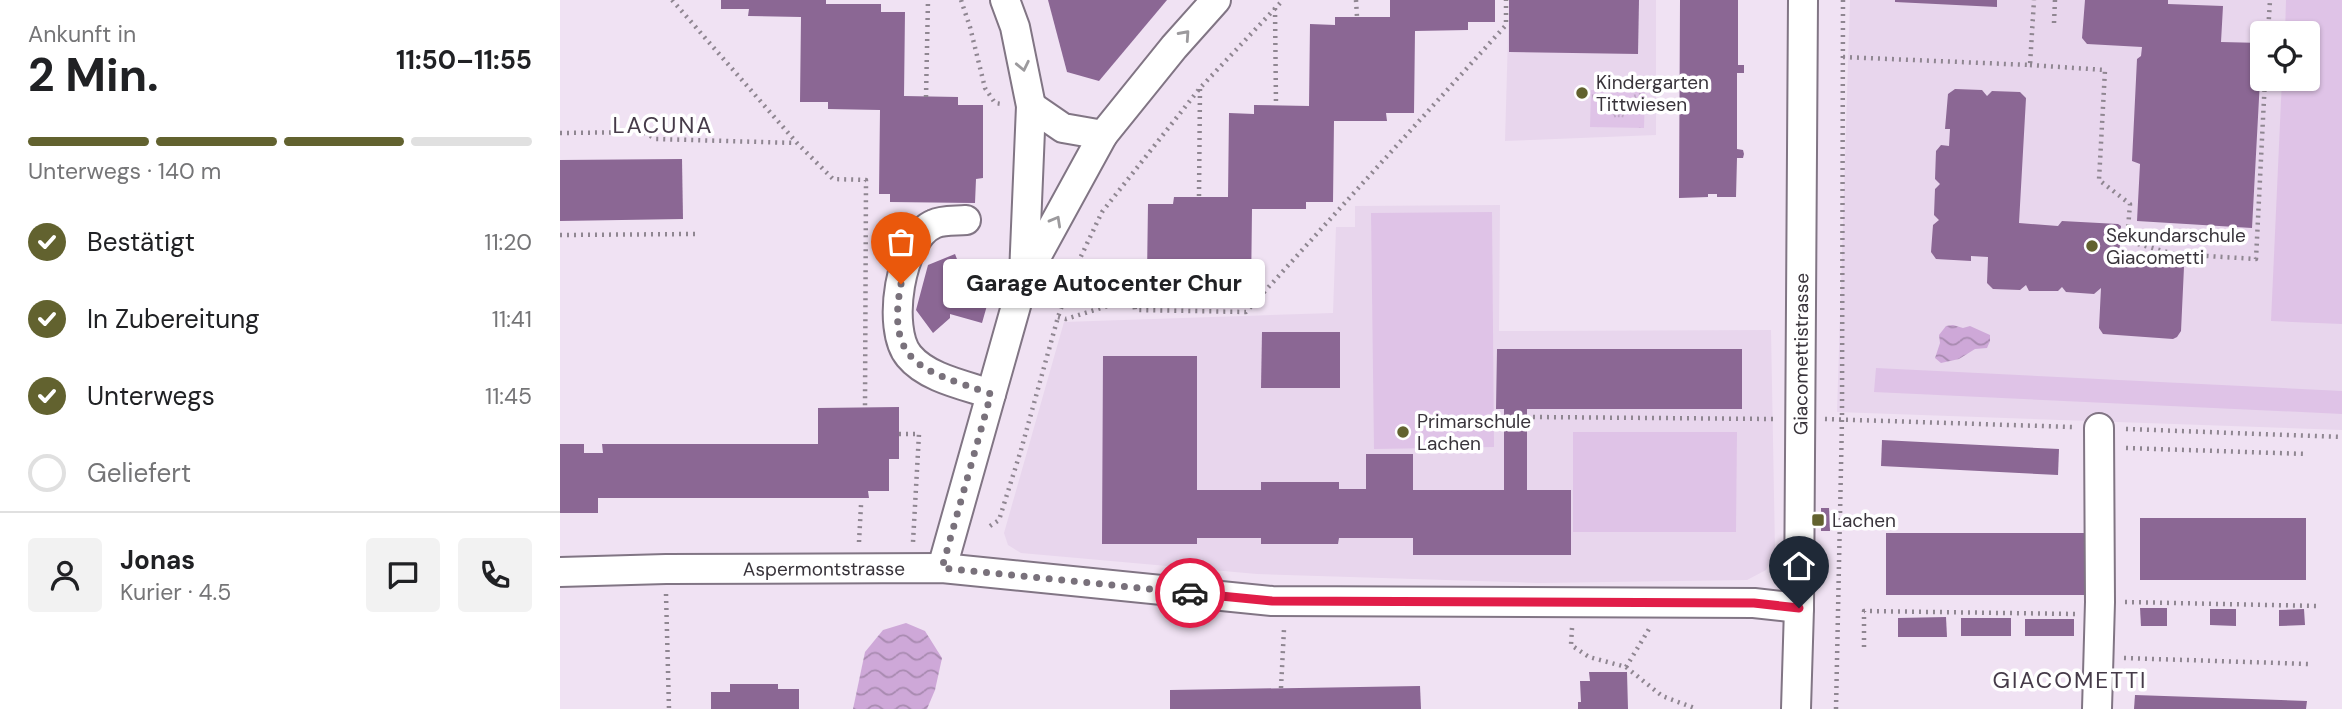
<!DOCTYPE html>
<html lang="de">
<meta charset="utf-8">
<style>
:root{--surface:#fff;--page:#f2f2f2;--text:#202124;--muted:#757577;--line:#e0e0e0;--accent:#62622f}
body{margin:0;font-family:"DM Sans",sans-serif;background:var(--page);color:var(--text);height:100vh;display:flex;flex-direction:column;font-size:26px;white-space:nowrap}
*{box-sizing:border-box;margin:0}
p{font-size:23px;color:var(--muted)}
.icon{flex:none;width:38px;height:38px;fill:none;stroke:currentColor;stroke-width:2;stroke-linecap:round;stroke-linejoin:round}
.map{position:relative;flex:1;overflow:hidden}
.side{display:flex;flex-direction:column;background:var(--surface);width:560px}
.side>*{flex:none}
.buttons{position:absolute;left:1690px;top:21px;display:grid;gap:14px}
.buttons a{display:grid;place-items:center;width:70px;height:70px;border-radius:7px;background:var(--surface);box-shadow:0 2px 5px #0004;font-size:35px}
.pin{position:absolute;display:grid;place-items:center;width:60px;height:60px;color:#fff;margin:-72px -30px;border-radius:50% 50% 50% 0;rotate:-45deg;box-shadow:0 0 7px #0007}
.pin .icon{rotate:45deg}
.courier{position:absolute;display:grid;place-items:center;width:70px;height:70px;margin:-35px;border:5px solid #e11d48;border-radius:50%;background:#fff;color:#222;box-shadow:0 2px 9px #0007}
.bubble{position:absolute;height:49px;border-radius:7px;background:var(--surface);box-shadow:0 2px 5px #0004;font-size:23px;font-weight:700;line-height:49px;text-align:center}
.headline em{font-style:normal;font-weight:700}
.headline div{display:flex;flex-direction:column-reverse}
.headline{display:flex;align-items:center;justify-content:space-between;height:119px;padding:0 28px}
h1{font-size:46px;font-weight:700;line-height:52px}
.bar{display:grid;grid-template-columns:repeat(4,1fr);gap:10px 7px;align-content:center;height:84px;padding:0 28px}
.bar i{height:9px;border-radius:5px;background:var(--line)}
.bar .active{background:var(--accent)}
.bar p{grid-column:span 4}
.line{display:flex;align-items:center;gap:18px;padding:0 28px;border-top:2px solid var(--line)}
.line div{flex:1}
.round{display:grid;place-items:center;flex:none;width:74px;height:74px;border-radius:7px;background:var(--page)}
ol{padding:0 28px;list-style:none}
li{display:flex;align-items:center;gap:21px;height:77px}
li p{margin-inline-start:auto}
li .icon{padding:7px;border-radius:50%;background:var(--accent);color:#fff;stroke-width:4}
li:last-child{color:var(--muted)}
li i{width:38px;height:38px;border:4px solid var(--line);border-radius:50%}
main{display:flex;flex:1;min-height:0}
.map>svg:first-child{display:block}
.built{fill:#e8d6ed;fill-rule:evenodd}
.grass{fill:url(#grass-tufts)}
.pitch{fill:#dfc3e7}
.water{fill:url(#water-waves)}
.building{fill:#8b6794}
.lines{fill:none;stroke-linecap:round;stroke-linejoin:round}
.minor-casing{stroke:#817584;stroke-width:32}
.path{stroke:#8f8691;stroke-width:4.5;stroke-dasharray:2 5;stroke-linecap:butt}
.minor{stroke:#fff;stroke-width:28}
.oneway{stroke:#9c9a9d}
.done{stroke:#79717b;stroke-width:7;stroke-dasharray:0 12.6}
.route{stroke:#e11d48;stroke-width:9}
.poi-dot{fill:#62622f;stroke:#fff;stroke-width:2.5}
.labels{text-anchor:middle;stroke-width:7;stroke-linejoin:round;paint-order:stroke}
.poi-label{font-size:19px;fill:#39343b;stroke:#fff;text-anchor:start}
.street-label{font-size:19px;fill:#39343b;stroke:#fff}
.quarter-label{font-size:23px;letter-spacing:2px;fill:#463b49;stroke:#fff}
</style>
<main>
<section class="side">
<div class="headline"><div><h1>2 Min.</h1><p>Ankunft in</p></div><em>11:50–11:55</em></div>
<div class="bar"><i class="active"></i><i class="active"></i><i class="active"></i><i></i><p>Unterwegs · 140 m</p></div>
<ol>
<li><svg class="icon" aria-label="check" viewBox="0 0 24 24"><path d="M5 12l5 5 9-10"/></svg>Bestätigt<p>11:20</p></li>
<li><svg class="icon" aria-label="check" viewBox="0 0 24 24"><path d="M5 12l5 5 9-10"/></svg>In Zubereitung<p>11:41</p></li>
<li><svg class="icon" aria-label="check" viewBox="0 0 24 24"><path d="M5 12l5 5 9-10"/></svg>Unterwegs<p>11:45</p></li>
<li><i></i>Geliefert</li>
</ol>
<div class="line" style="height:126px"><a class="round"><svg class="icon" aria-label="person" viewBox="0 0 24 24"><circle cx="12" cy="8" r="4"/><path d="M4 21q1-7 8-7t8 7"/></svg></a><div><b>Jonas</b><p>Kurier · 4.5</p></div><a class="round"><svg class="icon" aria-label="chat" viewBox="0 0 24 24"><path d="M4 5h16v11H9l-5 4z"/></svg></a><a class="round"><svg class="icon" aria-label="phone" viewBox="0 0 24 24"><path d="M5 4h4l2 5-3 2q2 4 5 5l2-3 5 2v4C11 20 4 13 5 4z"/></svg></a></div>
</section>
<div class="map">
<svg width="1782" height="709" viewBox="0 0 1782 709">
<defs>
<pattern id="grass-tufts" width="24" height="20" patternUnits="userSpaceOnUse" patternTransform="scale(1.75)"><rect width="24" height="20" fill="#dfc3e7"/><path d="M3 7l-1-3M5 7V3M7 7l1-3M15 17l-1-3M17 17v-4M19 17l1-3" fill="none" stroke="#c0a8c7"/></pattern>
<pattern id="water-waves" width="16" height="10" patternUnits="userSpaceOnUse" patternTransform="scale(1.75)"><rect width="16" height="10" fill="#cea8d8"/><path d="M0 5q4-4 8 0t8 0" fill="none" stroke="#a88ab0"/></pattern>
</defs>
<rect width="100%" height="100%" fill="#f0e2f3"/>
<g class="built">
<path d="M 949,0 L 1096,0 L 1096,135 L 945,141 Z"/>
<path d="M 1290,0 L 1782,0 L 1782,430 L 1277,412 ZM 1703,33 L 1748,33 L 1748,79 L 1703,79 Z"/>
<path d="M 940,205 L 939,331 L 1211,330 L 1215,550 L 1206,570 L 1187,580 L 978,583 L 697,574 L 461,553 L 448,545 L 444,533 L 504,322 L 773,313 L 776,227 L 795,227 L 795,206 Z"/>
</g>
<path class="grass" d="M 1031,90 L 1085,91 L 1084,128 L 1030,127 Z"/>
<g class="pitch">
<path d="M 1726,0 L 1782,0 L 1782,324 L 1711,321 L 1722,79 L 1748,79 L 1748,33 L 1725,33 Z"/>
<path d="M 932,212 L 934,447 L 814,449 L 811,213 Z"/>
<path d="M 1316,368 L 1782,391 L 1782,414 L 1314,392 Z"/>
<path d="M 1013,432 L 1177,432 L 1176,532 L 1013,532 Z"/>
</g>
<g class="water">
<path d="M 1393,325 L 1403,328 L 1410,326 L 1430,335 L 1430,341 L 1427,348 L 1415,349 L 1399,359 L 1381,363 L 1375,358 L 1380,343 L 1379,335 L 1386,326 Z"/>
<path d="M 346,623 L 365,631 L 382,658 L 375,690 L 367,709 L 293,709 L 305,652 L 323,630 Z"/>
</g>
<g class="building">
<path d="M 161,0 L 266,0 L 266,4 L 321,4 L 321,12 L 345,12 L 344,96 L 398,97 L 398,105 L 423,105 L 423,178 L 416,179 L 415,203 L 330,202 L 330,194 L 319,194 L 320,110 L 268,109 L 268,102 L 240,102 L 241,17 L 188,16 L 189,9 L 161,9 Z"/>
<path d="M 488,0 L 607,0 L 539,81 L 507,72 Z"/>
<path d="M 830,0 L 935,0 L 935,22 L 908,22 L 908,30 L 855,31 L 854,113 L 826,113 L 827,121 L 774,121 L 773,202 L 746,202 L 746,209 L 692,209 L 691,293 L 664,292 L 664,300 L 595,299 L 595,276 L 587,276 L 588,204 L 613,204 L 614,197 L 668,197 L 669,113 L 694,114 L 694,105 L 749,106 L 750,24 L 775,25 L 775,17 L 830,17 Z"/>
<path d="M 949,0 L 1079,0 L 1078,54 L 949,52 Z"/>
<path d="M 1120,0 L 1178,0 L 1178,65 L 1184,65 L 1184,73 L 1177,73 L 1177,149 L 1183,150 L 1184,154 L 1183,158 L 1177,158 L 1176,197 L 1157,197 L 1157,194 L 1148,194 L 1148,197 L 1119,198 Z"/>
<path d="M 1335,0 L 1437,0 L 1437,7 L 1335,2 Z"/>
<path d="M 1525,0 L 1608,0 L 1608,4 L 1663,6 L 1661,42 L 1702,43 L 1692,228 L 1577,221 L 1580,164 L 1572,161 L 1577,59 L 1581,56 L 1582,47 L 1527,44 L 1522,38 Z"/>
<path d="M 1395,89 L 1422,90 L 1427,96 L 1432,91 L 1460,92 L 1466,98 L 1459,223 L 1498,226 L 1502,221 L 1558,224 L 1561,226 L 1559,259 L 1618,261 L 1624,267 L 1621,331 L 1617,337 L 1613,339 L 1543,334 L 1539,328 L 1541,288 L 1534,294 L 1506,292 L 1502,287 L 1498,291 L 1469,291 L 1466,285 L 1460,290 L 1433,289 L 1427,283 L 1428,257 L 1411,256 L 1411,261 L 1376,259 L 1371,252 L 1373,225 L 1379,220 L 1374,215 L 1375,189 L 1380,184 L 1375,179 L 1376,151 L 1381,145 L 1389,146 L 1390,129 L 1385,129 L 1388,94 Z"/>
<path d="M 122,159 L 123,219 L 0,221 L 0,160 Z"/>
<path d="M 1659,233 L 1685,233 L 1684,243 L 1659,242 Z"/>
<path d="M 395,254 L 402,272 L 434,281 L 422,323 L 390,314 L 390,318 L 373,333 L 356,310 L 368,265 Z"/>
<path d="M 702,332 L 780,332 L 780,388 L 701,388 Z"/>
<path d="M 937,349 L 1182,349 L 1182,409 L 967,409 L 967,490 L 1011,490 L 1011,555 L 853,555 L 853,538 L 779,538 L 778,544 L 701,544 L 701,538 L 637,538 L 637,544 L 542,544 L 543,356 L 637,356 L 637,490 L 701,490 L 701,482 L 779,482 L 779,489 L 806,489 L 806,454 L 853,454 L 853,490 L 944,490 L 944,409 L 936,409 Z"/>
<path d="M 339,407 L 339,459 L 329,459 L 329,491 L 308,491 L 309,498 L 38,498 L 38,513 L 0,513 L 0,444 L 24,444 L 24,453 L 43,453 L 42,444 L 258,444 L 258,408 Z"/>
<path d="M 1322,440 L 1499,449 L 1498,475 L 1321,466 Z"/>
<path d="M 1261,508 L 1269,508 L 1270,531 L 1261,531 Z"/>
<rect x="1580" y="518" width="166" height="62"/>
<path d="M 1326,533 L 1527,533 L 1528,595 L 1326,595 Z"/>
<path d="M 1580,608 L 1607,608 L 1607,626 L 1581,626 Z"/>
<path d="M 1650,609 L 1676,609 L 1676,626 L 1650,625 Z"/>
<path d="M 1744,609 L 1745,625 L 1719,626 L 1719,610 Z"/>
<path d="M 1386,617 L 1387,637 L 1338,637 L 1338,618 Z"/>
<rect x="1401" y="618" width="50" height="18"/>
<rect x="1465" y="619" width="49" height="17"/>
<path d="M 1029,672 L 1067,672 L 1068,709 L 1018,709 L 1018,702 L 1021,702 L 1020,681 L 1030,681 Z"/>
<path d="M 170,684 L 218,684 L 218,689 L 239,689 L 239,709 L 151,709 L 151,692 L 170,692 Z"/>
<path d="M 860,686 L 861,709 L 610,709 L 610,690 Z"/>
<path d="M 1575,695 L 1747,701 L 1746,709 L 1574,709 Z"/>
</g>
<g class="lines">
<g class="minor-casing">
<g id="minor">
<path d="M 445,0 L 455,27 L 471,106 L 464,275"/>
<path d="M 471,106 L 503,128 L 543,135"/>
<path d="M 406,220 C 396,221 382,220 374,224 C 340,238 326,329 349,356 C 367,378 404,385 431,394"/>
<path d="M 382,568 L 463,281 L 543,135 L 614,47 L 656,0"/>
<path id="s1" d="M 0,572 L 106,569 L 382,568 L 712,601 L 1194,603 L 1239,608"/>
<path id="s2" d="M 1236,709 L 1239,608 L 1243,0"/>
<path d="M 1537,709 L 1540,602 L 1539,428"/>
</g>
</g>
<g class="path">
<path d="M 112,0 L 237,143 L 273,179 L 306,180 L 305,407"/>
<path d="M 401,0 L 410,27 L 425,88 L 435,103 L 442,104"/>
<path d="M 796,0 L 797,17"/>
<path d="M 715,8 L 716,106"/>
<path d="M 1494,23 L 1495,0"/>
<path d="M 1708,33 L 1710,0"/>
<path d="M 1283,57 L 1470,65 L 1474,0"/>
<path d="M 1470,65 L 1545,70 L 1539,180 L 1570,204 L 1567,241 L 1614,254 L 1696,259 L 1705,79"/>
<path d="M 366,97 L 368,0"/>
<path d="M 0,133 L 83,132 L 96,139 L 236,143"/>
<path d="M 639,196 L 640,89"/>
<path d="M 0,235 L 135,234"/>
<path d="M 498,317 L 506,319 L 554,304 L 574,302 L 575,310 L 686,312 L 946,25 L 946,0"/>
<path d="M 973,417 L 1214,419"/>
<path d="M 1265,419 L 1512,427"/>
<path d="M 1566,429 L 1782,437"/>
<path d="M 339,434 L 359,434 L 353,542"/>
<path d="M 1566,448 L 1747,454"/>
<path d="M 430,526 L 439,520 L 461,450 L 498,317 L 514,271 L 542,212 L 640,88 L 723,0"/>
<path d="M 299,542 L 301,505"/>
<path d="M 106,594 L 109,709"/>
<path d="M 1565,602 L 1759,606"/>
<path d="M 1012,628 L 1011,645 L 1029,657 L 1066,667 L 1102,696 L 1137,709"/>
<path d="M 1304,647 L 1304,611 L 1515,614"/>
<path d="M 1564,658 L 1749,664"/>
<path d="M 1066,667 L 1089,629"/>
<path d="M 721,688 L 724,629"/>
<path d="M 1276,709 L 1282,419 L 1283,0"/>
</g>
<use href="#minor" class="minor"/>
</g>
<defs><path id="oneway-chevron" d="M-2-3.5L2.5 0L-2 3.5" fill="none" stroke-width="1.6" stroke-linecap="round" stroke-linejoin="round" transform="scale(1.75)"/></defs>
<g class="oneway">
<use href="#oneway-chevron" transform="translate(625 35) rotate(-48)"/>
<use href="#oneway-chevron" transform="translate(463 66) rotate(78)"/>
<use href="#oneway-chevron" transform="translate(496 221) rotate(-61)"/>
</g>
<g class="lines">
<path class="done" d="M 341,284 C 325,366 366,371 431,394 L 382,568 L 630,593"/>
<path class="route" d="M 630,593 L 712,601 L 1194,603 L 1239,608"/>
</g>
<g class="poi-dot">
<circle cx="1022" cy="93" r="7"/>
<circle cx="1532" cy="246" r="7"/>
<circle cx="843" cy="432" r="7"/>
<rect x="1251" y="513" width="14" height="14" rx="3.5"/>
</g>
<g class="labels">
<g class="poi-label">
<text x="1036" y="89">Kindergarten<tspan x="1036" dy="22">Tittwiesen</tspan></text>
<text x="1546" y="242">Sekundarschule<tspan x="1546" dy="22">Giacometti</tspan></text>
<text x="857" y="428">Primarschule<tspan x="857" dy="22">Lachen</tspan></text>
<text x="1272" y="527">Lachen</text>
</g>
<g class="street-label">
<text dy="7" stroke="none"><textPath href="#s2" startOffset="355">Giacomettistrasse</textPath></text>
<text dy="7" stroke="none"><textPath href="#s1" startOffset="264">Aspermontstrasse</textPath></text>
</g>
<g class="quarter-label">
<text x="103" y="133">LACUNA</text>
<text x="1510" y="688">GIACOMETTI</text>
</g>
</g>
</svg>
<div class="buttons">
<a><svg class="icon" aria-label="locate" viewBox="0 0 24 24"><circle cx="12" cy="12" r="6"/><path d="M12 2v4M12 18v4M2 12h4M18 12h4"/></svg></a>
</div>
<div class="pin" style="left:341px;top:284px;background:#ea580c"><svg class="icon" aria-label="bag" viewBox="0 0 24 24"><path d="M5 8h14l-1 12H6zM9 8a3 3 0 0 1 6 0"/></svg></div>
<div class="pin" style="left:1239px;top:608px;background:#1f2937"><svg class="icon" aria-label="home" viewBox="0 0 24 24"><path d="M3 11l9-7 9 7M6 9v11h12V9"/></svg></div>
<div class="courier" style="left:630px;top:593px"><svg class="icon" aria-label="car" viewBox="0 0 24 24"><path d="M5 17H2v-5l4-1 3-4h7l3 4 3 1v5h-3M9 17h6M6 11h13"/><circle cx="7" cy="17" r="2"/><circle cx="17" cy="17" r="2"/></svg></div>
<div class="bubble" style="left:383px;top:259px;width:322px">Garage Autocenter Chur</div>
</div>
</main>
